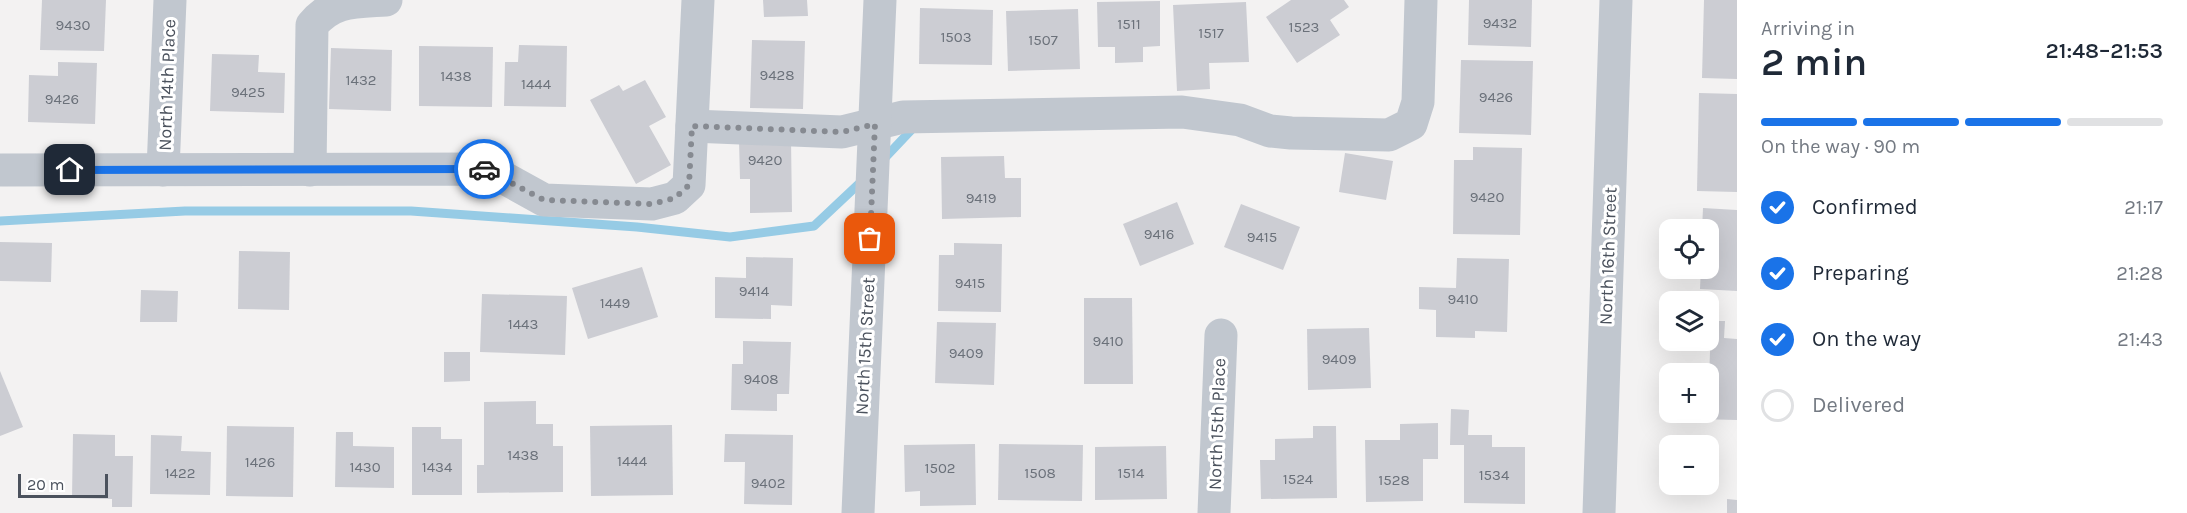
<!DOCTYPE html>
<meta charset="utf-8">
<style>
:root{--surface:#fff;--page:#f2f2f3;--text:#1f2937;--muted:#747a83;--line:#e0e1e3;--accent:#1a73e8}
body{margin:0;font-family:Karla,sans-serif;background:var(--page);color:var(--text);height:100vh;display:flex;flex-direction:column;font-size:22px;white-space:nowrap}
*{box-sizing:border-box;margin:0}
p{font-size:20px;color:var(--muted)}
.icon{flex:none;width:33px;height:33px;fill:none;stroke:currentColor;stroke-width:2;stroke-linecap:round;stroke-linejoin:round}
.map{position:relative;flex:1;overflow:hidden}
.drawer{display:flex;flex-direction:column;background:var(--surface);width:450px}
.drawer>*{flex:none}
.buttons{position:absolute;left:1659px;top:219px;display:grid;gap:12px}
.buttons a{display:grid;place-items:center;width:60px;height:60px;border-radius:12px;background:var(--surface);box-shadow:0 6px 24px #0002;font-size:30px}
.scale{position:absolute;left:18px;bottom:15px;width:90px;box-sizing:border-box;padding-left:6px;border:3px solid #4b525d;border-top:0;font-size:16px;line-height:21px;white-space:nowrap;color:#4b525d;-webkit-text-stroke:4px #fff;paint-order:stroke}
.pin{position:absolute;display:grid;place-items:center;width:51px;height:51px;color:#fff;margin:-26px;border-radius:12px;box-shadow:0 3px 9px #0006}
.courier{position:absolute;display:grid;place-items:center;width:60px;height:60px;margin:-30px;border:4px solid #1a73e8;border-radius:50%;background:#fff;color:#222;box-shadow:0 2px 8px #0007}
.overview em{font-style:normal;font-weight:600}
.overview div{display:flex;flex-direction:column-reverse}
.overview{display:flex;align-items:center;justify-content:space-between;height:102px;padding:0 24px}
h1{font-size:39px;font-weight:600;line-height:45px}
.bar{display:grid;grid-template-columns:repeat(4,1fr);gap:9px 6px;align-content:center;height:72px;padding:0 24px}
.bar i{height:8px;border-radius:4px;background:var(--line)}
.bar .current{background:var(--accent)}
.bar p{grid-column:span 4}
ol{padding:0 24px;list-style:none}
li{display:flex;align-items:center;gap:18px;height:66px}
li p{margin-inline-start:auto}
li .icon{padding:6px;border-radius:50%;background:var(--accent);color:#fff;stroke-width:4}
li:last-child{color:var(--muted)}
li i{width:33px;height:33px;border:3px solid var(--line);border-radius:50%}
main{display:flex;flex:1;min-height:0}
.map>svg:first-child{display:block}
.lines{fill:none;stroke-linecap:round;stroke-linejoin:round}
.stream{stroke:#96cbe5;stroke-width:9}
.building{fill:#cccdd3}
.minor{stroke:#c1c7cf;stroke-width:33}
.done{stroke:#868a91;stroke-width:6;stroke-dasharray:0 10.8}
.route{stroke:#1a73e8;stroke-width:8}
.labels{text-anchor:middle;stroke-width:6;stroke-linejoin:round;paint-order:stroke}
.number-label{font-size:15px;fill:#6b717a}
.street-label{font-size:18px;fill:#4b525d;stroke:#fff}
</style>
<main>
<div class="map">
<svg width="1737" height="513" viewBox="0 0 1737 513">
<rect width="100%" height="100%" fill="#f3f2f2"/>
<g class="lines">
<g class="stream">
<path d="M 882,161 L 916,125"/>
<path d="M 0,221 L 185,211 L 411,211 L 637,227 L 730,237 L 814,226 L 864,179"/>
</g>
</g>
<g class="building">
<path d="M 42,0 L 106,0 L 104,51 L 40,50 Z"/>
<path d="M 763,0 L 807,0 L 808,16 L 764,17 Z"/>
<path d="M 1291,0 L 1344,0 L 1349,7 L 1330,20 L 1340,35 L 1297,63 L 1266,17 Z"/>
<path d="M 1469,0 L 1532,0 L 1531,47 L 1468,45 Z"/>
<path d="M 1704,0 L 1737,0 L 1737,79 L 1702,78 Z"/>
<path d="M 1160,1 L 1160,46 L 1143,47 L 1143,62 L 1115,63 L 1115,47 L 1098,47 L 1097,2 Z"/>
<path d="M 1246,2 L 1249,62 L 1209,63 L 1210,89 L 1177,91 L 1173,5 Z"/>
<path d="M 920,8 L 993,10 L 992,65 L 919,64 Z"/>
<path d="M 1078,9 L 1080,69 L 1008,71 L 1006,11 Z"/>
<path d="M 752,40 L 805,41 L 803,109 L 750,108 Z"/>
<path d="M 519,45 L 567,46 L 566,107 L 504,106 L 505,62 L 518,62 Z"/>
<path d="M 419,46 L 493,47 L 492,107 L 419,106 Z"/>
<path d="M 331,48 L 392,50 L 391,111 L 329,109 Z"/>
<path d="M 212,54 L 259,55 L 258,72 L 285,73 L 284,113 L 210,111 Z"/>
<path d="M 1461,60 L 1533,61 L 1531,135 L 1459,133 Z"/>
<path d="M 58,62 L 97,63 L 95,124 L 28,122 L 29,75 L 58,76 Z"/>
<path d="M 645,80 L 666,117 L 649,126 L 671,165 L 636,184 L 590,100 L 619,85 L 623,91 Z"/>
<path d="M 1699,93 L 1737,94 L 1737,192 L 1697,191 Z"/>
<path d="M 791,139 L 792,212 L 750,213 L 750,179 L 740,179 L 739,140 Z"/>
<path d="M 1473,147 L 1522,148 L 1520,235 L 1453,234 L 1454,160 L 1473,160 Z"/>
<path d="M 1345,153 L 1393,161 L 1386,200 L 1339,192 Z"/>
<path d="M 1004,156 L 1005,178 L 1021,178 L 1021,217 L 942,219 L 941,157 Z"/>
<path d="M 1177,202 L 1194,244 L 1140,266 L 1123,224 Z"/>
<path d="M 1241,204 L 1300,227 L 1283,270 L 1224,247 Z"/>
<path d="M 1703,208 L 1737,210 L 1737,291 L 1700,289 L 1701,268 L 1708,268 L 1708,230 L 1702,230 Z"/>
<path d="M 0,242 L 52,243 L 51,282 L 0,281 Z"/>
<path d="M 954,243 L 1002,244 L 1001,312 L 938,311 L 939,255 L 954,255 Z"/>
<path d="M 239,251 L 290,252 L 289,310 L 238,309 Z"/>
<path d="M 746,257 L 793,258 L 792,306 L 771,305 L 771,319 L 715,318 L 715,277 L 746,278 Z"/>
<path d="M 1457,258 L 1509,259 L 1507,332 L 1475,331 L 1475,338 L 1436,337 L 1436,310 L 1419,309 L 1419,287 L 1456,288 Z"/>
<path d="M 642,267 L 658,317 L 588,339 L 572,288 Z"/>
<path d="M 141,290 L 178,291 L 177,322 L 140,322 Z"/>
<path d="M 482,294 L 567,296 L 565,355 L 480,352 Z"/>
<path d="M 1084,298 L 1132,298 L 1133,384 L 1084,384 Z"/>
<path d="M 1711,321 L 1725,321 L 1724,338 L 1737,339 L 1737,420 L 1697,419 L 1697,412 L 1708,412 Z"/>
<path d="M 937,322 L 996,323 L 994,385 L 935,383 Z"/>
<path d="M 1369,328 L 1371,388 L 1308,390 L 1307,329 Z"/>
<path d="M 743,341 L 791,342 L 789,394 L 777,394 L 777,411 L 731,410 L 732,364 L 743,364 Z"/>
<path d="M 444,352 L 470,352 L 470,381 L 444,382 Z"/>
<path d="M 0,371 L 23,427 L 0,436 Z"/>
<path d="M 536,401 L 536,424 L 553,424 L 553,446 L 563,446 L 563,492 L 477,493 L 477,465 L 484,465 L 484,402 Z"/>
<path d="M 1451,409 L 1469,410 L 1468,435 L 1492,435 L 1492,447 L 1525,447 L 1525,504 L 1464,503 L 1464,445 L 1450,445 Z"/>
<path d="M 1438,423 L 1438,459 L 1423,459 L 1423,501 L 1366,502 L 1365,440 L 1400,440 L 1400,424 Z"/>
<path d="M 672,425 L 673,495 L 591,496 L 590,426 Z"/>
<path d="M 227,426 L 294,427 L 293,497 L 226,496 Z"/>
<path d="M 1313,426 L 1336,426 L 1337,498 L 1261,499 L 1260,460 L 1275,460 L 1275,439 L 1313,438 Z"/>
<path d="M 412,427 L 441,427 L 441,439 L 462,439 L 462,495 L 412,495 Z"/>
<path d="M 336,432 L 353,432 L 353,446 L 394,447 L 394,488 L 335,487 Z"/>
<path d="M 73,434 L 115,435 L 115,456 L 133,456 L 132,507 L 112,507 L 112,499 L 72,498 Z"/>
<path d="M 725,434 L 793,435 L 792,505 L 744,504 L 745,462 L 724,462 Z"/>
<path d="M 151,435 L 182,436 L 181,451 L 211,452 L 210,495 L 150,494 Z"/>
<path d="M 975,444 L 976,505 L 920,506 L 920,491 L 905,492 L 904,445 Z"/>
<path d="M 999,444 L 1083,445 L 1082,501 L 998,500 Z"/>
<path d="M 1166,446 L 1167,499 L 1095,500 L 1095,447 Z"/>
<path d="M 1727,499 L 1737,500 L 1737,513 L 1727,513 Z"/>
</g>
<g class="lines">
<g class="minor">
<path d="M 692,126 L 842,132 L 903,117 L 1182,112 L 1240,120 L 1270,131 L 1291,133 L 1389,135 L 1411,124 L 1418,102 L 1421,0"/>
<path d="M 0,170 L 488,169 L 544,200 L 652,204 L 675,198 L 689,185 L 698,0"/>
<path d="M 163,170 L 170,0"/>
<path d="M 310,170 L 312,25 C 333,0 354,2 386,0"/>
<path d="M 858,513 L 880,0"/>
<path d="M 1214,513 L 1221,335"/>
<path d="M 1599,513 L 1616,0"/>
</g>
</g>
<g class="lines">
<path class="done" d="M 484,169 L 544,200 L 652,204 L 675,198 L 689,185 L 692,126 L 842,132 L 875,124 L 870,239"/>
<path class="route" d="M 70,170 L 484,169"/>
</g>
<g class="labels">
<g class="number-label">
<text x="1500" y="28">9432</text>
<text x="1129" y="29">1511</text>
<text x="73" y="30">9430</text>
<text x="1304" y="32">1523</text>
<text x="1211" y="38">1517</text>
<text x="956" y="42">1503</text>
<text x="1043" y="45">1507</text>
<text x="777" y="80">9428</text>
<text x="456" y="81">1438</text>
<text x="361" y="85">1432</text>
<text x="536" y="89">1444</text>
<text x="248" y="97">9425</text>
<text x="1496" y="102">9426</text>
<text x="62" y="104">9426</text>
<text x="765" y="165">9420</text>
<text x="1487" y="202">9420</text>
<text x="981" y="203">9419</text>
<text x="1159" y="239">9416</text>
<text x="1262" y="242">9415</text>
<text x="970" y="288">9415</text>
<text x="754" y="296">9414</text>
<text x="1463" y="304">9410</text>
<text x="615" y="308">1449</text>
<text x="523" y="329">1443</text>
<text x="1108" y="346">9410</text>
<text x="966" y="358">9409</text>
<text x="1339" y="364">9409</text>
<text x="761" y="384">9408</text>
<text x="523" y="460">1438</text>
<text x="632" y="466">1444</text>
<text x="260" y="467">1426</text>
<text x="365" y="472">1430</text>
<text x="437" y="472">1434</text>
<text x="940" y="473">1502</text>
<text x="180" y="478">1422</text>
<text x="1040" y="478">1508</text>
<text x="1131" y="478">1514</text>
<text x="1494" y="480">1534</text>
<text x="1298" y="484">1524</text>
<text x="1394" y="485">1528</text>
<text x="768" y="488">9402</text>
</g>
<g class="street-label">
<text transform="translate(167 85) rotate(-88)" y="6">North 14th Place</text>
<text transform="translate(1608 256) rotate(-88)" y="6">North 16th Street</text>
<text transform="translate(865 346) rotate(-87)" y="6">North 15th Street</text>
<text transform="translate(1217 424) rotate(-88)" y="6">North 15th Place</text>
</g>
</g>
</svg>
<div class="buttons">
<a><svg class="icon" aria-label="locate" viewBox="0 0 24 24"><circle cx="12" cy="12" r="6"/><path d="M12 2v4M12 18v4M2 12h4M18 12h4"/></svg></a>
<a><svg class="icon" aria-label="layers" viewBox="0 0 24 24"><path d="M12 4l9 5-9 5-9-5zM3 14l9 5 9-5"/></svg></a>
<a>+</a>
<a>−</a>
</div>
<div class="scale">20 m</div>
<div class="pin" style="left:870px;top:239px;background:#ea580c"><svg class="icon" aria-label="bag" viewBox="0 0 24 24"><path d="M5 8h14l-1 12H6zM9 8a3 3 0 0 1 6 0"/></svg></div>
<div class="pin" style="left:70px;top:170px;background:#1f2937"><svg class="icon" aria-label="home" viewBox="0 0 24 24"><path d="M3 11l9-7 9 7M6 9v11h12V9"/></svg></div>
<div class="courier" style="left:484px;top:169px"><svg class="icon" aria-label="car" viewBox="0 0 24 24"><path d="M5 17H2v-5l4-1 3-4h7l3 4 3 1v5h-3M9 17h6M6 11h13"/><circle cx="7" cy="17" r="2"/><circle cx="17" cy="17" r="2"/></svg></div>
</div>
<section class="drawer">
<div class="overview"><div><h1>2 min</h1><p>Arriving in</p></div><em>21:48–21:53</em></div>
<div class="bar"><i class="current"></i><i class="current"></i><i class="current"></i><i></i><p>On the way · 90 m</p></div>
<ol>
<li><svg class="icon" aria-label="check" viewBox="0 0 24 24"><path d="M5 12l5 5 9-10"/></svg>Confirmed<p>21:17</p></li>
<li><svg class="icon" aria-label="check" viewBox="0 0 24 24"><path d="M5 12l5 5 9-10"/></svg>Preparing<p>21:28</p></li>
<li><svg class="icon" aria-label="check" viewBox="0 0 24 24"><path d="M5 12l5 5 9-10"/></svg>On the way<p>21:43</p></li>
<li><i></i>Delivered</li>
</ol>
</section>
</main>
